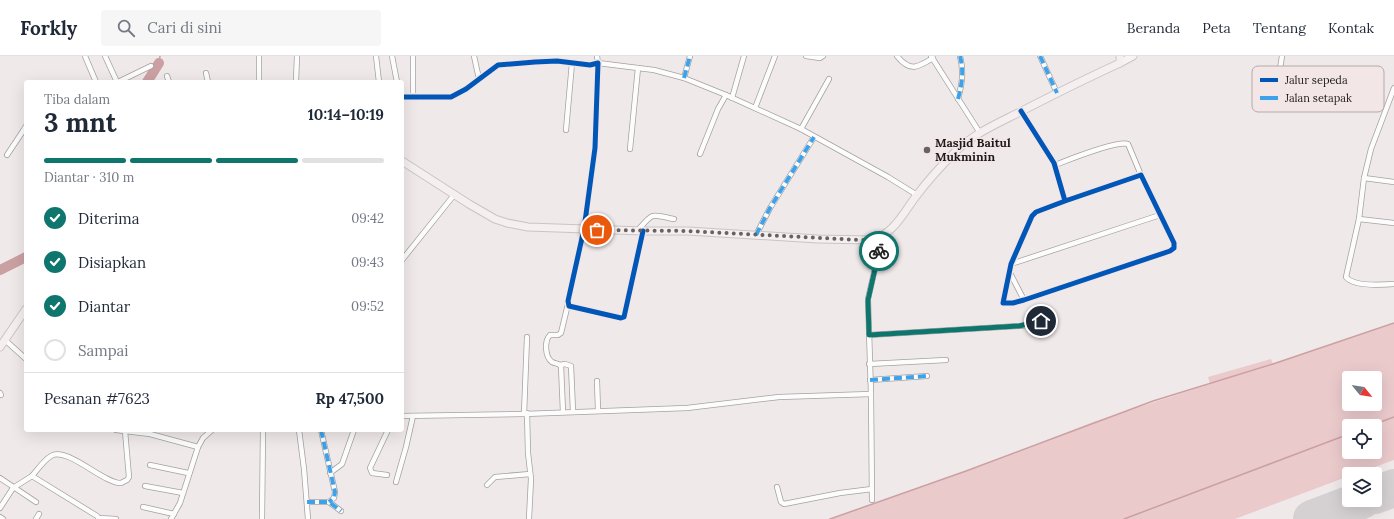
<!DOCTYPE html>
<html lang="id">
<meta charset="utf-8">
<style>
:root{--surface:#fff;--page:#f6f6f7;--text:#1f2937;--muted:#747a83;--line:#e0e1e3;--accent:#0f766e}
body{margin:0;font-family:Lora,serif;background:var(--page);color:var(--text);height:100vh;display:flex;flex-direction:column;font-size:15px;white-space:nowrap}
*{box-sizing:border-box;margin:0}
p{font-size:13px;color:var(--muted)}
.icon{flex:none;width:22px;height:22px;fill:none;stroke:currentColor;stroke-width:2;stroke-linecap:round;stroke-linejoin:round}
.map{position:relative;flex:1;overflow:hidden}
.drawer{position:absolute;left:24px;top:24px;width:380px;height:352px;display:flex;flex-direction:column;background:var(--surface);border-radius:4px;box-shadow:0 4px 16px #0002}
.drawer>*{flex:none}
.needle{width:26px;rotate:120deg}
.tools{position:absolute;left:1342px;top:315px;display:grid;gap:8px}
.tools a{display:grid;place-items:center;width:40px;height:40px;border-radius:4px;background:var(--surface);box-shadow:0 4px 16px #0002;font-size:20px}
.pin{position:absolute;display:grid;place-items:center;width:34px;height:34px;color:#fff;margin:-17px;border:2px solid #fff;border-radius:50%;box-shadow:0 1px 4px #0007}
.courier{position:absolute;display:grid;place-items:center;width:40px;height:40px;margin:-20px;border:3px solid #0f766e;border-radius:50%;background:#fff;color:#222;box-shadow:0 1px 5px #0007}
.head em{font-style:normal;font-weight:700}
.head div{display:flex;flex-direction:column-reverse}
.head{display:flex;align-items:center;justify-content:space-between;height:68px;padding:0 20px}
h1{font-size:26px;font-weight:700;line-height:30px}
.bar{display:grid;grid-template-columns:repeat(4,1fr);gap:6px 4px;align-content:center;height:48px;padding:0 20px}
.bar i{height:5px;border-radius:3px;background:var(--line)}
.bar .active{background:var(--accent)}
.bar p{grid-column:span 4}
.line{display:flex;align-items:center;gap:10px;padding:0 20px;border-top:1px solid var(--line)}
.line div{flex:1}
ol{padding:0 20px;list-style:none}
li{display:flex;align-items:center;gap:12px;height:44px}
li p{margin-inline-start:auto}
li .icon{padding:4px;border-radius:50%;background:var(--accent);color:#fff;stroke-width:4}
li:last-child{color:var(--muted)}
li i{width:22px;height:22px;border:2px solid var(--line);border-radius:50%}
header{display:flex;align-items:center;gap:24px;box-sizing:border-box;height:56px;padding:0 20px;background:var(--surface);border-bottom:1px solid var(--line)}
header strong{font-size:19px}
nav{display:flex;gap:22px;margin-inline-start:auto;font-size:14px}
.search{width:280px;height:36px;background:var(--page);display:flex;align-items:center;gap:10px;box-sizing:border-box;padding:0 14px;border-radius:4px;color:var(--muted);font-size:15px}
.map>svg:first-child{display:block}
.green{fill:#ebcacc;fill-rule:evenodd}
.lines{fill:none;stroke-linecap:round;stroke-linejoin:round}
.stream{stroke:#cba0a3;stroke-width:1.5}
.river{stroke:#cba0a3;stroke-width:10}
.runway{stroke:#d5d0d1;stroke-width:38}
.minor-casing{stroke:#a6a1a1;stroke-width:6}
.primary-casing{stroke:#c8c5c6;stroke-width:9}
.trunk-casing{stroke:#c8c5c6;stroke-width:9}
.minor{stroke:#fdfcfc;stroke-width:4.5}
.primary{stroke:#f8f2f2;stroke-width:7}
.trunk{stroke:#f6efef;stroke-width:7}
.quiet{stroke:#3da2ea;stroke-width:4;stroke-dasharray:8 4;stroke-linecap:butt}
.cycleway-casing{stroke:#f3e6e7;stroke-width:8}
.cycleway{stroke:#0057b8;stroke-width:5}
.done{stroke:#686263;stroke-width:4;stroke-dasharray:0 7.2}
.route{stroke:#0f766e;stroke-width:5}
.poi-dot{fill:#686263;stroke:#f3e6e7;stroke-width:1.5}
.labels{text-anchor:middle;stroke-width:3.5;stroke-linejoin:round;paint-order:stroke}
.poi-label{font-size:12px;font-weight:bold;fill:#1f1a1a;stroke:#f3e6e7;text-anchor:start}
.key{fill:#f3e6e7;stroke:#b3a9aa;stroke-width:1}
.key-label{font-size:11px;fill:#1f1a1a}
</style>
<header>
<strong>Forkly</strong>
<div class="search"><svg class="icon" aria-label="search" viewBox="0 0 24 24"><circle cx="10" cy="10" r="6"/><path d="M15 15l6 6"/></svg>Cari di sini</div>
<nav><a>Beranda</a><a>Peta</a><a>Tentang</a><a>Kontak</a></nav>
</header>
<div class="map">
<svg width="1394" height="463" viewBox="0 0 1394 463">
<rect width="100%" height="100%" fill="#f0e9ea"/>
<path class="green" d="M 1394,267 L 1394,404 L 1356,418 L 1349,418 L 1349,420 L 1235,463 L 830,463 L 966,415 L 1093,366 L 1210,328 L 1208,321 L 1271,303 L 1273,308 ZM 1349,322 L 1375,322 L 1375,348 L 1349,348 ZM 1349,370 L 1375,370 L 1375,396 L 1349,396 Z"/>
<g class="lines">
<g class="stream">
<path d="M 159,7 L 160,0"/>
<path d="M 1370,370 L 1394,361"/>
<path d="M 830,463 L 966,415 L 1153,345 L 1273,308 L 1394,267"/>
<path d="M 1124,463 L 1349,378"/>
</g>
<g class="river">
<path d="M 147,26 L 159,7"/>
<path d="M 0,214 L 26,201"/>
</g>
<g class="runway">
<path d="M 1375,439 L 1394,432"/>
<path d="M 1312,463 L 1362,444"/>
</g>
<g class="minor-casing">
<g id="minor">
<path d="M 85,0 L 96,26"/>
<path d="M 105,0 L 117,26"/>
<path d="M 376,0 L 379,26"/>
<path d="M 392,0 L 397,26"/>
<path d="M 474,0 L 479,23"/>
<path d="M 597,0 L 598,7 L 654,14 L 684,22 L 726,39 L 801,73 L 888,121 L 917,139"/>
<path d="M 806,0 L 820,2 L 823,0"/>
<path d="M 897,0 C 910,16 917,12 933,2"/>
<path d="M 931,0 L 980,77"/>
<path d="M 1040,0 L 1057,37"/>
<path d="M 206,17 L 208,26"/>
<path d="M 167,20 L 169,26"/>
<path d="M 684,22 L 690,0"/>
<path d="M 118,26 L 151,10"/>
<path d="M 259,26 L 259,0"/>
<path d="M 296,26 L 297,0"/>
<path d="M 1394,32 L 1371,93 L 1364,122 L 1359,163 L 1346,221 C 1354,231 1382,229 1394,228"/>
<path d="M 402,41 L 451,41 L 466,33 L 498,9 L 535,6 L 557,5 L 590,9 L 598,7 L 595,92 L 584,173 L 568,245 L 569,250 L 621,262 L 624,261 L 643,175"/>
<path d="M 413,41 L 413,0"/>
<path d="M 732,42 L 744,0"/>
<path d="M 958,43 C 962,28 964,16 960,0"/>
<path d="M 1274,51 L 1282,0"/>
<path d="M 755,52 L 775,0"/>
<path d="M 1021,55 L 1054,107 L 1065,145 L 1036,156 L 1032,160 L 1011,208 L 1003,247 L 1013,247 L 1024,244 L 1170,195 L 1174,192 L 1174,187 L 1141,119 L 1065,145"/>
<path d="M 26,70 L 23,75 L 26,77"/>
<path d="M 801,73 L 829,23"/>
<path d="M 566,74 L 572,7"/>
<path d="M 630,93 L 638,12"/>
<path d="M 700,98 L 718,53 L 726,39"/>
<path d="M 7,99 L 23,75"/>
<path d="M 1055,109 C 1068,104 1117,84 1128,88 L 1141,119"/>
<path d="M 1364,122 L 1394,126"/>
<path d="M 1359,163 L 1394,167"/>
<path d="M 637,175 C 654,156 650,158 674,163"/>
<path d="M 756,179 L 770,152 L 814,81"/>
<path d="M 402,204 L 454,139"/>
<path d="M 1011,208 L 1160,159"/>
<path d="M 1010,217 L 1024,244"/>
<path d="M 869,279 L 1019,270 L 1030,269 L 1053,261"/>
<path d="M 5,284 L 26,303"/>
<path d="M 869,308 L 946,304"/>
<path d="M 560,309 L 565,308 L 571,310 L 573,355"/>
<path d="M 870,324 L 927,320"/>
<path d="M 597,325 L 598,354"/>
<path d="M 0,337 L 1,339"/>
<path d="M 563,356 L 561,310 C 558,307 556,308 552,306 C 545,301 544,285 550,279 L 558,279 L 561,277 L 568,248"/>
<path d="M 527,357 L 528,397 L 531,423 L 529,463"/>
<path d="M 524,358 L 527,281"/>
<path d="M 402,360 L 524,358 L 687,352 L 779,341 L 871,338"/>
<path d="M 116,374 L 150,378 L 198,391"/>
<path d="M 299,374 L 304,413 L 308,463"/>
<path d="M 321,374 L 335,436 L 334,442 L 329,446"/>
<path d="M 150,409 L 188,417"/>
<path d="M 330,417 L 342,408 L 354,374"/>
<path d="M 387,419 L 372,417 L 370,412 L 388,374"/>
<path d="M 32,420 C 38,413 44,404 51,400 C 67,390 104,428 121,427 L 127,424 L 129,421 L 125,375"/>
<path d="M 0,422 L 36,446"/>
<path d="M 396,426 L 406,391 L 413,360"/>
<path d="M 487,429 L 495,421 L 530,418"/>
<path d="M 145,430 L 183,437"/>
<path d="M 777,431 L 781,446 L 784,448 L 840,437 L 872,433"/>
<path d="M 872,444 L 871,338 L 868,243 L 876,208 L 884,179"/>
<path d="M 307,446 L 329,446 L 341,455"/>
<path d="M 143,451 L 174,458"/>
<path d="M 0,452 L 13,432 L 32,420 L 97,460 L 99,463"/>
<path d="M 0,461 L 3,463"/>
<path d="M 99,462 L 116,463"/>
<path d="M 36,463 L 39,458"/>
<path d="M 171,463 L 180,447 L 198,391 L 203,382 L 212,374"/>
<path d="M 262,463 L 263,374"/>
</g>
</g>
<g class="primary-casing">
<path id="primary" d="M 1120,7 L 1133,0"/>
</g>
<g class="trunk-casing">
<g id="trunk">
<path d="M 402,105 L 469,148 L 495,163 L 507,167 L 528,171 L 643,175 L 688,175 L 818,183 L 870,184 C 894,179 903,157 917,139 C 929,123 943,108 957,94 C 974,78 996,68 1016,58 C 1051,40 1085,23 1120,7 L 1120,0"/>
<path d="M 0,291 L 26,253"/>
</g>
</g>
<use href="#minor" class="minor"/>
<use href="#primary" class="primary"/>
<use href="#trunk" class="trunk"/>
<g class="quiet">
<path d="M 1040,0 L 1057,37"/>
<path d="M 684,22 L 690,0"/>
<path d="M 958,43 C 962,28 964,16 960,0"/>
<path d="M 756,179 L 770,152 L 814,81"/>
<path d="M 870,324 L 927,320"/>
<path d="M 321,374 L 335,436 L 334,442 L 329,446"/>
<path d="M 307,446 L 329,446 L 341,455"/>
</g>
<g class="cycleway-casing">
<g id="cycleway">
<path d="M 402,41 L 451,41 L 466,33 L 498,9 L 535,6 L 557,5 L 590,9 L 598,7 L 595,92 L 584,173 L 568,245 L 569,250 L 621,262 L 624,261 L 643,175"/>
<path d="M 1021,55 L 1054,107 L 1065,145 L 1036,156 L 1032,160 L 1011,208 L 1003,247 L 1013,247 L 1024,244 L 1170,195 L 1174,192 L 1174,187 L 1141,119 L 1065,145"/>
</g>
</g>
<use href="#cycleway" class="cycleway"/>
</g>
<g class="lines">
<path class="done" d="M 597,174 L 688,175 L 860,184 C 869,184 876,183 884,179 L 879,195"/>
<path class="route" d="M 879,195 L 868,244 L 869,279 L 1019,270 L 1041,265"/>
</g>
<circle class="poi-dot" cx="927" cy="94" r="4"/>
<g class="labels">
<g class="poi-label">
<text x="935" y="91">Masjid Baitul<tspan x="935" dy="14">Mukminin</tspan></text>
</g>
</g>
<rect x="1252" y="10" width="132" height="46" rx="6" class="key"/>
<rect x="1260" y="22" width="18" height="4" fill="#0057b8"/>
<rect x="1260" y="40" width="18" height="4" fill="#3da2ea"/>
<g class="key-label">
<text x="1285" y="28">Jalur sepeda</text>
<text x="1285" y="46">Jalan setapak</text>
</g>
</svg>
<div class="tools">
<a><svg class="needle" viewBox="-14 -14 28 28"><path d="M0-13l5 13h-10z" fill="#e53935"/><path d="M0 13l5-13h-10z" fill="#747a83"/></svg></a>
<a><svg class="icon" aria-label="locate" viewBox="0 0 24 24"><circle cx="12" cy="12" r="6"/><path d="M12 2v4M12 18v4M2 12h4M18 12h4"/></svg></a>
<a><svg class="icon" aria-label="layers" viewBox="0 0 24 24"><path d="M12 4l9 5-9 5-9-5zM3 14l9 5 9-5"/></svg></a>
</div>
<div class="pin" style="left:597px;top:174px;background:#ea580c"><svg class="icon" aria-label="bag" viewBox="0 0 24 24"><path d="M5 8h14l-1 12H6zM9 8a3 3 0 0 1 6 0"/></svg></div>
<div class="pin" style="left:1041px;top:265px;background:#1f2937"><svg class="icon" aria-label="home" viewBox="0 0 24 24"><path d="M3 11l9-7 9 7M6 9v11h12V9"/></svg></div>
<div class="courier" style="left:879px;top:195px"><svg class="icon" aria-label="bike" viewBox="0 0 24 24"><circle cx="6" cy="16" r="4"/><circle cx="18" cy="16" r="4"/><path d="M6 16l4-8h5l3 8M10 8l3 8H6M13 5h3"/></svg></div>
<section class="drawer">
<div class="head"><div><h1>3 mnt</h1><p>Tiba dalam</p></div><em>10:14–10:19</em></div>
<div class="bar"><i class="active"></i><i class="active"></i><i class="active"></i><i></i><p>Diantar · 310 m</p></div>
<ol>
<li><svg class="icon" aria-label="check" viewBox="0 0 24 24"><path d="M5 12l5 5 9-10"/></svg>Diterima<p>09:42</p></li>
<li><svg class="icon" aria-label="check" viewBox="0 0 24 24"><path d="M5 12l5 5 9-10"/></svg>Disiapkan<p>09:43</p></li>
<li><svg class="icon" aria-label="check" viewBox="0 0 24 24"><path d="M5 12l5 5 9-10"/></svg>Diantar<p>09:52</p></li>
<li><i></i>Sampai</li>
</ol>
<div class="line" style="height:52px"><div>Pesanan #7623</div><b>Rp 47,500</b></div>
</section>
</div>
